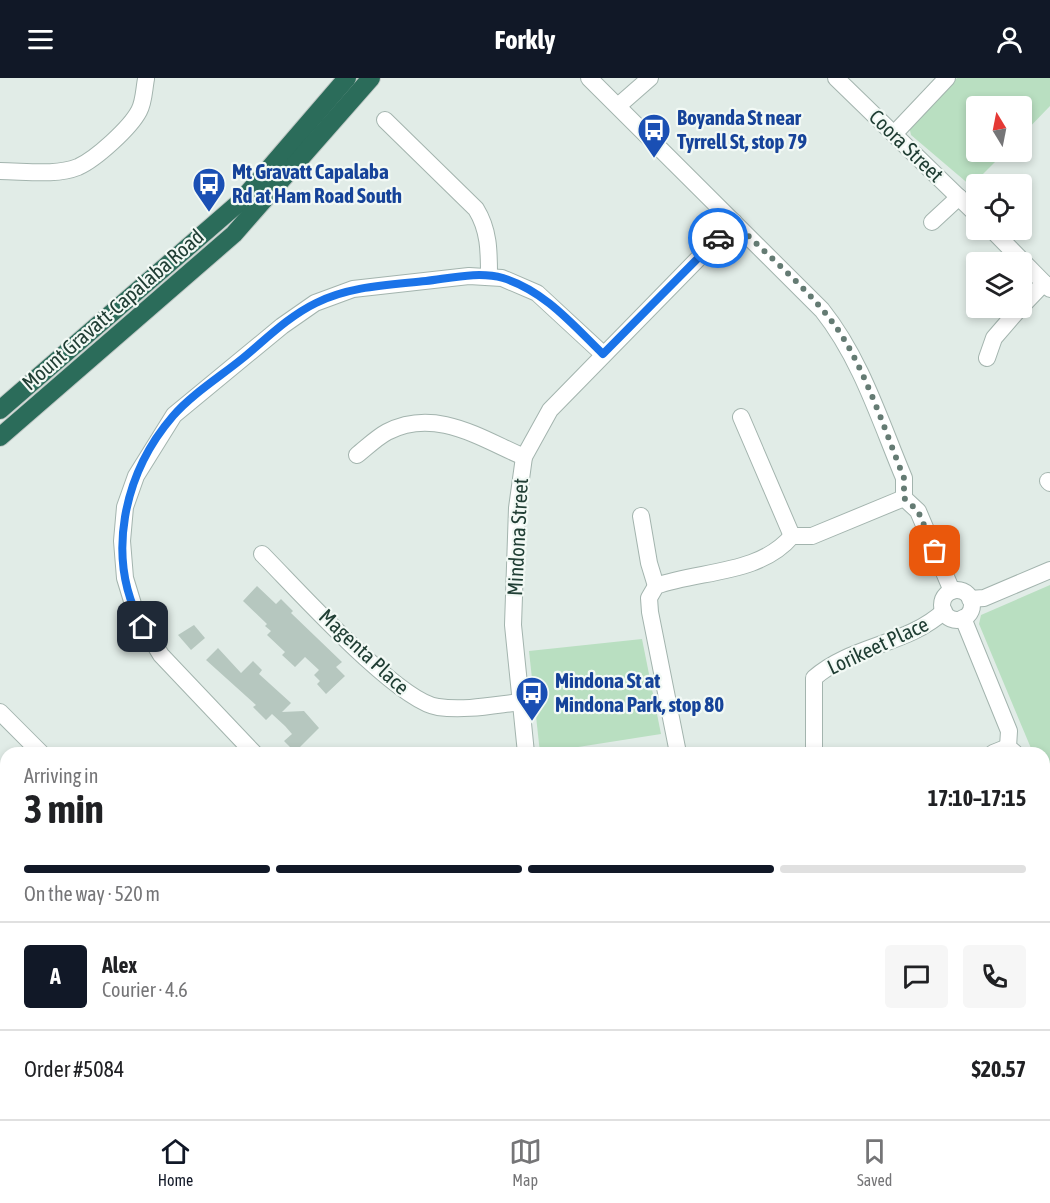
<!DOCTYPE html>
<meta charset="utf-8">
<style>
:root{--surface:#fff;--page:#f6f6f6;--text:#202124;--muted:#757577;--line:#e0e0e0;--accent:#111827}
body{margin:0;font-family:"Asap Condensed",sans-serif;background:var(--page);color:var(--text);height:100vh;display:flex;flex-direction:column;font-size:22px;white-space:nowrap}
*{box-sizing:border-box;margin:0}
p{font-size:20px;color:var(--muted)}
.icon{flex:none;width:33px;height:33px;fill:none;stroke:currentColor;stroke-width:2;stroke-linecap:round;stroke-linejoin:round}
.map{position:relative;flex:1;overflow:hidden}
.panel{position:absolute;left:0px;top:669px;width:1050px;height:372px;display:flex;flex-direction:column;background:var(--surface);border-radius:18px 18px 0 0;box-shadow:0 3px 9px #0003}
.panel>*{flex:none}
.needle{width:39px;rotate:350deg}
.tools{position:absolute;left:966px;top:18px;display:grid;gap:12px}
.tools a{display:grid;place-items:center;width:66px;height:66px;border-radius:6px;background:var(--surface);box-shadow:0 3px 9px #0003;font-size:30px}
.pin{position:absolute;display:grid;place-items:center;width:51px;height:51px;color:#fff;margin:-26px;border-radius:12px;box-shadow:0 3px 9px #0006}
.courier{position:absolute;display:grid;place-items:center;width:60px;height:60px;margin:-30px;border:4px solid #1a73e8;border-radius:50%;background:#fff;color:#222;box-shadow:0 2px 8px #0007}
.head em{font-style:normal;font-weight:700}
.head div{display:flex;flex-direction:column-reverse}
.head{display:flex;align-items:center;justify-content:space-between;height:102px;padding:0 24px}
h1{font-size:39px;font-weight:700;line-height:45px}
.bar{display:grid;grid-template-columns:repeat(4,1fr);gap:9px 6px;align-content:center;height:72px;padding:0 24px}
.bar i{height:8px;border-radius:4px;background:var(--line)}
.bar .current{background:var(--accent)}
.bar p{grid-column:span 4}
.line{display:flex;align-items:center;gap:15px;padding:0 24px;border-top:2px solid var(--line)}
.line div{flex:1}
.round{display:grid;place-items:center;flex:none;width:63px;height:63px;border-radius:6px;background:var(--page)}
header{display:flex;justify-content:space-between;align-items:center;height:78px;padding:0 24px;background:var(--accent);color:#fff;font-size:27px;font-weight:700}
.tabs{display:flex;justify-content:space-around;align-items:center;height:84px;border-top:2px solid var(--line);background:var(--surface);font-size:16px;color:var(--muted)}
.tabs a{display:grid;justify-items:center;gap:3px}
.tabs .current{color:var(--accent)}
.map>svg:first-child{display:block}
.green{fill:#b9dfc1}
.building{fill:#b6c7bf}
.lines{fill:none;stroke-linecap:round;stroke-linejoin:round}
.minor-casing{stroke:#a3b4ae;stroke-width:18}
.highway-casing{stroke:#c1c9c6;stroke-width:20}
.minor{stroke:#fff;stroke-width:16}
.highway{stroke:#2b6c5a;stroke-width:18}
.done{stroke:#647b73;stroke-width:6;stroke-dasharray:0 10.8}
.route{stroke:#1a73e8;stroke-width:8}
.labels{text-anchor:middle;stroke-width:4.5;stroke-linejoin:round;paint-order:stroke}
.transit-label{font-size:21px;font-weight:bold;fill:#164399;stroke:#f2f9f5;text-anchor:start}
.street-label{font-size:21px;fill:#203e34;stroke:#f2f9f5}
</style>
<header><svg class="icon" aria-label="menu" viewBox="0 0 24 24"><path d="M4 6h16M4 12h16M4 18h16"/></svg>Forkly<svg class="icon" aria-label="person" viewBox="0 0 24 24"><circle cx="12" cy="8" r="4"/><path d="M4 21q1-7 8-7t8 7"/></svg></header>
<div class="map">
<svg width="1050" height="1041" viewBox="0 0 1050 1041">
<rect width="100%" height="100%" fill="#e1ece7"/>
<g class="green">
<path d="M 957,0 L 1050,0 L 1050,28 L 1022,57 L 1022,28 L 976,28 L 976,74 L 1005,74 L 971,108 L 911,57 L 909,48 Z"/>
<path d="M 1050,507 L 1050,716 L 1044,701 L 1044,675 L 1033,675 L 979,546 L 981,537 Z"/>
<path d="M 642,561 L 661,656 L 540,675 L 529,573 Z"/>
</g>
<g class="building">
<path d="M 257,508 L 276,526 L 281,521 L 293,533 L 291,535 L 342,584 L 336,589 L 345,598 L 326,616 L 317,606 L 320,603 L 314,597 L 319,592 L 305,579 L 295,589 L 282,577 L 285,574 L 267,557 L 271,553 L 265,548 L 267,546 L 243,523 Z"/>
<path d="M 194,547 L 205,560 L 191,572 L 178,557 Z"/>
<path d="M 218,570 L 241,595 L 253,583 L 262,592 L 259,596 L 291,625 L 282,634 L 304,633 L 319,650 L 295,674 L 284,663 L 292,656 L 285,648 L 272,636 L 266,642 L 253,629 L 256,627 L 206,582 Z"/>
</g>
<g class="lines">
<g class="minor-casing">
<g id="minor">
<path d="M 589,0 L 822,232 C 861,281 880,343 904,400 L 904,420 L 918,433 L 952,513"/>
<path d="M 836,0 L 976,136"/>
<path d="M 618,28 L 650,0"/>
<path d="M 385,42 L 476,131 C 489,152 489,173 489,197"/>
<path d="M 894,56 L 947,0"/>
<path d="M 0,93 C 24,93 56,98 78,89 C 96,81 130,50 139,33 C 144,24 144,11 146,1"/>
<path d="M 932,144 L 959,119"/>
<path d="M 992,152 L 1050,211"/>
<path d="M 1022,228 L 1044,205"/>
<path d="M 987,280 L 994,260 L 1020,230"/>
<path d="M 741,339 L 792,458"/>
<path d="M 357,377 C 366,370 376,360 387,354 C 435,329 480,360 524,379"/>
<path d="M 1048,403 L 1050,405"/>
<path d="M 641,438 L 649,485 L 656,508"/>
<path d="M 262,476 C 295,509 398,624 438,629 C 465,633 494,627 521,624"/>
<circle cx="957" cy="527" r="15"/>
<path d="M 970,521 L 984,520 L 1050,492"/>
<path d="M 963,540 L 1009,653 L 1008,669 L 1015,675"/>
<path d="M 0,634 L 41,675"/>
<path d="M 254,675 L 161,577 L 136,536 L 125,500 L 122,463 L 125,429 L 136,398 L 174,337 L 282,248 L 315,225 L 353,211 L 469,198 L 502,200 L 537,215 L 603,276"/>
<path d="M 526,675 L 513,547 L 517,430 L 524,379 L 550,332 L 734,144"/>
<path d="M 678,675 L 650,534 L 649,520 L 656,508 C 700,492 759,497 792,458 L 812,458 L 904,420"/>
<path d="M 814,675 L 814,600 C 851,567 908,567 944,533"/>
<path d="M 993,675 L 1008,669"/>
<path d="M 1044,733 L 1050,748"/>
<path d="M 0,835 L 3,853 L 4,1041"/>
<path d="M 1044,865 L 1050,865"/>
<path d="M 1044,1013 L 1050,1014"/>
<path d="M 408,1035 L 414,1041"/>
<path d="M 202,1041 L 202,1035"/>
<path d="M 727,1041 L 728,1035"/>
<path d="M 896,1041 L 899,1035"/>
</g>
</g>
<g class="highway-casing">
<g id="highway">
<path d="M 0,332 L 241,123 L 347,0"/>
<path d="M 0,359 L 234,156 L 371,0"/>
</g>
</g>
<use href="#minor" class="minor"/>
<use href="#highway" class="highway"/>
</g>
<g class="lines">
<path class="done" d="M 718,160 L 734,144 C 768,178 808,210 836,249 C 865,290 885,353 904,400 L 904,420 L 918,433 L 935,473"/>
<path class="route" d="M 143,549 C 104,480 124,395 173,338 C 192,316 221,298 243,280 C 266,261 289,238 316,225 C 350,208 389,207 426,203 C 451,200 479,193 503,200 C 545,213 573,247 603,276 L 718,160"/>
</g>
<defs>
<g id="bus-pin" transform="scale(1.725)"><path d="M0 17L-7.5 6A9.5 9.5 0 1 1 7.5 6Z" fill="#1a4fb4" stroke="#f2f9f5"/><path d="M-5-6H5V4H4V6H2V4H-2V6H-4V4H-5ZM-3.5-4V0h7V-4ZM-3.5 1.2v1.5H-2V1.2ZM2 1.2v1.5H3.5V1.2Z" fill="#fff"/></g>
</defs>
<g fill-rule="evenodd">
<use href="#bus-pin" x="654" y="52"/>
<use href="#bus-pin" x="209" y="106"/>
<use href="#bus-pin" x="532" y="615"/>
</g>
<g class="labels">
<g class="transit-label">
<text x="677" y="47">Boyanda St near<tspan x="677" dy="24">Tyrrell St, stop 79</tspan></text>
<text x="232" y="101">Mt Gravatt Capalaba<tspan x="232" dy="24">Rd at Ham Road South</tspan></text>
<text x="555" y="610">Mindona St at<tspan x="555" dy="24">Mindona Park, stop 80</tspan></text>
</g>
<g class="street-label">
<text transform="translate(906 68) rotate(44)" y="7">Coora Street</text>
<text transform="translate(113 232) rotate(-41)" y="7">Mount Gravatt-Capalaba Road</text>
<text transform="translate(518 459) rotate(-87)" y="7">Mindona Street</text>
<text transform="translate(878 568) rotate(-25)" y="7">Lorikeet Place</text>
<text transform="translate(364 574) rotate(43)" y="7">Magenta Place</text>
</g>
</g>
</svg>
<div class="tools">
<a><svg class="needle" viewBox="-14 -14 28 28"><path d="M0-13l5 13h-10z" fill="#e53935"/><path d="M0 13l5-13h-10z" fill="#757577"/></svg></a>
<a><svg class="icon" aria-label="locate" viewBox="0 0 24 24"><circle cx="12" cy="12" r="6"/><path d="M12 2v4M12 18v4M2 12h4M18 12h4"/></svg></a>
<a><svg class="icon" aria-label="layers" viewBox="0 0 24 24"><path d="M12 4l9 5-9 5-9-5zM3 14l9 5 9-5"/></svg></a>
</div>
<div class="pin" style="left:935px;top:473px;background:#ea580c"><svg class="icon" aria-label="bag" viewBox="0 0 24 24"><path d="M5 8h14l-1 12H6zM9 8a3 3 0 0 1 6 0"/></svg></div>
<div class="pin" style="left:143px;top:549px;background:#1f2937"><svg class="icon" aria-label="home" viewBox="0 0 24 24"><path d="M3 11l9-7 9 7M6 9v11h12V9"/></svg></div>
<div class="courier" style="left:718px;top:160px"><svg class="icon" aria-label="car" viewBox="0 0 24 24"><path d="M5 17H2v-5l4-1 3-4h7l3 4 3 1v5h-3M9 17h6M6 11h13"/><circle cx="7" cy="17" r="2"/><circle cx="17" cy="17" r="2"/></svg></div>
<section class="panel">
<div class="head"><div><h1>3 min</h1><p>Arriving in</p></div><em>17:10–17:15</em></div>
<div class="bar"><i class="current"></i><i class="current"></i><i class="current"></i><i></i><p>On the way · 520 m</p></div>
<div class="line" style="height:108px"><b class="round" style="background:var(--accent);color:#fff">A</b><div><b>Alex</b><p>Courier · 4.6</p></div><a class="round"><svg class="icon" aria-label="chat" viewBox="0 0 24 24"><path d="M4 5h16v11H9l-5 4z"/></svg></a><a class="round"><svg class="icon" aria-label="phone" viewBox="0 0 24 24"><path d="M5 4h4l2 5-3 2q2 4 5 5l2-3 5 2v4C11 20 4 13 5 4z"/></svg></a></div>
<div class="line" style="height:78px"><div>Order #5084</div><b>$20.57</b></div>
</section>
</div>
<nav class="tabs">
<a class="current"><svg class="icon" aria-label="home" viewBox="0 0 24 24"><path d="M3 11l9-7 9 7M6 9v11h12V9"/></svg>Home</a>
<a><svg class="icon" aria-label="map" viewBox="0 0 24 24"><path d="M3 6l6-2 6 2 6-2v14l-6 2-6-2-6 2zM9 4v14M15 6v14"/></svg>Map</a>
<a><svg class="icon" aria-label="saved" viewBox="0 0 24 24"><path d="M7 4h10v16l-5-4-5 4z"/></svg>Saved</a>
</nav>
